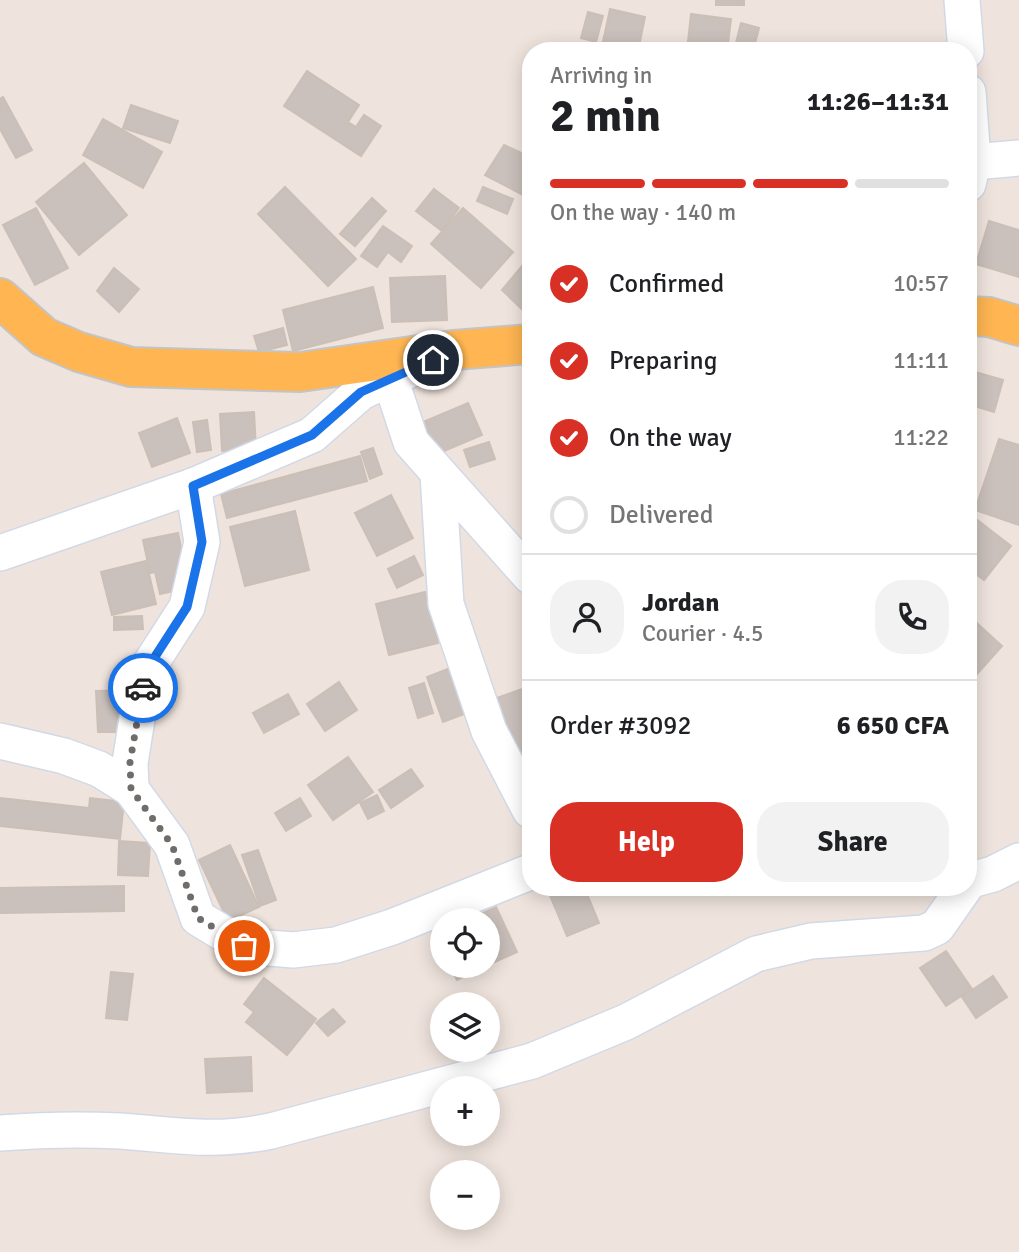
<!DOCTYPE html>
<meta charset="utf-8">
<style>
:root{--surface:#fff;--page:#f2f2f2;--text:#202124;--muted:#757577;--line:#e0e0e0;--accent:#d93025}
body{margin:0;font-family:Signika,sans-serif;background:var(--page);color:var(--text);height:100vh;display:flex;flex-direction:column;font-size:26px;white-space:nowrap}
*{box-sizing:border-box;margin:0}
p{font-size:23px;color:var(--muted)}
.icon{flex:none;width:38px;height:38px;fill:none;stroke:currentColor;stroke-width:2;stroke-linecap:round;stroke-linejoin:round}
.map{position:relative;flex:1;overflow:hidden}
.side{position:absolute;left:522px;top:42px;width:455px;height:854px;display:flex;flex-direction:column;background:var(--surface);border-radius:28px;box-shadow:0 4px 18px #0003}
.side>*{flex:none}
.buttons{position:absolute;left:430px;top:908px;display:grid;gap:14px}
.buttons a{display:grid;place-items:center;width:70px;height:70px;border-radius:50%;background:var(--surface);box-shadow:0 4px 18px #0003;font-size:35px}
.pin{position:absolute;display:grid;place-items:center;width:60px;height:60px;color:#fff;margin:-30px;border:4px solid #fff;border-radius:50%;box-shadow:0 2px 7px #0007}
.courier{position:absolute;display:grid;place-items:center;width:70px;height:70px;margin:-35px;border:5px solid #1a73e8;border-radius:50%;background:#fff;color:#222;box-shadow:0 2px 9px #0007}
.headline em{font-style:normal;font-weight:800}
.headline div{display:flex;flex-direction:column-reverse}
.headline{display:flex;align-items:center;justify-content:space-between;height:119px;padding:0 28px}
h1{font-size:46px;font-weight:800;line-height:52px}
.bar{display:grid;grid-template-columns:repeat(4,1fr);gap:10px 7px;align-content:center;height:84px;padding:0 28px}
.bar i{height:9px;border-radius:5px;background:var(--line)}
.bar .on{background:var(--accent)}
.bar p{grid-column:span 4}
.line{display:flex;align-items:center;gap:18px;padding:0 28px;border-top:2px solid var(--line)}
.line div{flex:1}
.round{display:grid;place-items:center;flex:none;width:74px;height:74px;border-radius:28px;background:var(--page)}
ol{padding:0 28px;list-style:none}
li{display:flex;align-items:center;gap:21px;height:77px}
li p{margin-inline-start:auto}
li .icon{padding:7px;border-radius:50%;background:var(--accent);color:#fff;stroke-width:4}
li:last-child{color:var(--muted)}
li i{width:38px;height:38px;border:4px solid var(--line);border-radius:50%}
.primary-button{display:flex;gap:14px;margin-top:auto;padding:14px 28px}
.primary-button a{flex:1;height:80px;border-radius:28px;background:var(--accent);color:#fff;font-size:28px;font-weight:800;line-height:80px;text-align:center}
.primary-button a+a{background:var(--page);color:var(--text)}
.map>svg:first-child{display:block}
.building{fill:#cac1bc;stroke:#cbbfb6;stroke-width:2}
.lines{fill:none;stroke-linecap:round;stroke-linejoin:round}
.minor-casing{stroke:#d2d9e6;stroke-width:38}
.major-casing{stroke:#c4c4c4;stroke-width:42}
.minor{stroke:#fff;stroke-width:35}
.major{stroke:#feb552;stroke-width:38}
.done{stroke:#706c6a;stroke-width:7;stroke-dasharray:0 12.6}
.route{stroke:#1a73e8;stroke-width:9}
</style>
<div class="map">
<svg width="1019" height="1252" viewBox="0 0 1019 1252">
<rect width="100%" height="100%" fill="#efe4dd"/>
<g class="building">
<rect x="716" y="0" width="28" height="5"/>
<path d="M 610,9 L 645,17 L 638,51 L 601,51 Z"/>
<path d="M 588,12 L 603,16 L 596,42 L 581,38 Z"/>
<path d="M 691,14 L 731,19 L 727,51 L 687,51 Z"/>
<path d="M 741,23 L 759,28 L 753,51 L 734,51 Z"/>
<path d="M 307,71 L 359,105 L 348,122 L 356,127 L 364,115 L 381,126 L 361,156 L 284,106 Z"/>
<path d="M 3,97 L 32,150 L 16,158 L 0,129 L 0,99 Z"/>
<path d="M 131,105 L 178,121 L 170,143 L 123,128 Z"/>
<path d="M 103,119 L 162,152 L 143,188 L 83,155 Z"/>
<path d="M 504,145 L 530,157 L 529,198 L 485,175 Z"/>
<path d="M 84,163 L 127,215 L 79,255 L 36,202 Z"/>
<path d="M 285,187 L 356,259 L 328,286 L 258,214 Z"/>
<path d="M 483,187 L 513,199 L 507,214 L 477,201 Z"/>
<path d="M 434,189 L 459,208 L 442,231 L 416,211 Z"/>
<path d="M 372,198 L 386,211 L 355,246 L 340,234 Z"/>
<path d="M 36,208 L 68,268 L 35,285 L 3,225 Z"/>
<path d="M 463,208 L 513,252 L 481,288 L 431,244 Z"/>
<path d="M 989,221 L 1019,230 L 1019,277 L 976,264 Z"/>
<path d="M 383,226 L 412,246 L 401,262 L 388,252 L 377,267 L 361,256 Z"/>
<path d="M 522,266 L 530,273 L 530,310 L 527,314 L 502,290 Z"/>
<path d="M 114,268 L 139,289 L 119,312 L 97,291 Z"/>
<path d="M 445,276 L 447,320 L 392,322 L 390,278 Z"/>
<path d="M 373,287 L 383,328 L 293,351 L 283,310 Z"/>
<path d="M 283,328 L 287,345 L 259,352 L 254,336 Z"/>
<path d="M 968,370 L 1003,380 L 994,412 L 968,404 Z"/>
<path d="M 468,403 L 482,435 L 437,454 L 423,422 Z"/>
<path d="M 254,412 L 256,449 L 222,451 L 220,414 Z"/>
<path d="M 177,418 L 190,453 L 152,467 L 139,433 Z"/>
<path d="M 207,420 L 211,450 L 197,452 L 193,422 Z"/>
<path d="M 999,439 L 1019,445 L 1019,525 L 975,510 Z"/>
<path d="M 489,442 L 495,459 L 470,467 L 464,450 Z"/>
<path d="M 373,448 L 382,474 L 370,479 L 361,452 Z"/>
<path d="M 360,456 L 367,481 L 227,518 L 221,494 Z"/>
<path d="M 391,495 L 413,538 L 377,556 L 355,513 Z"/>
<path d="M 295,511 L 309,570 L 245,586 L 230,527 Z"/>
<path d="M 976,519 L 1011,546 L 984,580 L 968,568 L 968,530 Z"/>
<path d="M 178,533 L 185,567 L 183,589 L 160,594 L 155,572 L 150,573 L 143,540 Z"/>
<path d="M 414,556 L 423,575 L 397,588 L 388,569 Z"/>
<path d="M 146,561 L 156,604 L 112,615 L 101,572 Z"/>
<path d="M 425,592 L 438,643 L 389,655 L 376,604 Z"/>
<path d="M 968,615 L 1002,646 L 977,674 L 968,665 Z"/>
<path d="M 142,616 L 143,629 L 114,630 L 114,617 Z"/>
<path d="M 458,665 L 475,710 L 443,722 L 427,677 Z"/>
<path d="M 339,682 L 357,710 L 325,731 L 307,704 Z"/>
<path d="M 424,683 L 433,713 L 418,718 L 409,688 Z"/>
<path d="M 522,689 L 530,712 L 530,748 L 508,756 L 488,701 Z"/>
<path d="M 133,690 L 134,732 L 98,732 L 96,691 Z"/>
<path d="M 288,694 L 299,714 L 264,733 L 253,713 Z"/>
<path d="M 348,757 L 373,792 L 333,820 L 308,785 Z"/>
<path d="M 411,769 L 423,786 L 391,808 L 379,790 Z"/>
<path d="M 377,795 L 384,811 L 368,819 L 360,803 Z"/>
<path d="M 0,798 L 89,808 L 90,798 L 124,802 L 120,839 L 0,826 Z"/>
<path d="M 300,798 L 311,816 L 286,831 L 275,813 Z"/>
<path d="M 119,841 L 150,843 L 148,876 L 118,875 Z"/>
<path d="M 230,845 L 259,907 L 228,921 L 199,860 Z"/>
<path d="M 258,850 L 276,900 L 260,906 L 242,855 Z"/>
<path d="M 124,886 L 124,911 L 0,913 L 0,888 Z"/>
<path d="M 563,887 L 584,887 L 599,923 L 567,936 L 549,893 Z"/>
<path d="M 496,907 L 517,952 L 488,965 L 488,920 L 468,920 Z"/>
<path d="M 946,951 L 972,989 L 946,1006 L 920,968 Z"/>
<path d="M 450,966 L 486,966 L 457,980 Z"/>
<path d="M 111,972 L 133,974 L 127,1020 L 106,1018 Z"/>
<path d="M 993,976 L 1007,997 L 976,1018 L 962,997 Z"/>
<path d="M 264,978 L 316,1019 L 287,1055 L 246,1022 L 254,1012 L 244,1004 Z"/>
<path d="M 333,1009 L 345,1022 L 328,1036 L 316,1023 Z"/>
<path d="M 251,1057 L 252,1091 L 207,1093 L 205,1059 Z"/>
</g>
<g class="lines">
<g class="minor-casing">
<g id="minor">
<path d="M 962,0 L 966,51"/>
<path d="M 968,92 L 973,162 L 968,184"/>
<path d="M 973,162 L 1019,158"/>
<path d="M 390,378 L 411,442 L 530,576"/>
<path d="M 438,474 L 446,604 L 489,731 L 530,810"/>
<path d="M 0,553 L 193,486 L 312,435 L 361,392 L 431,360"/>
<path d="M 0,741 L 64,756 L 99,769 L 131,789 L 172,845 L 198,918 L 244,946 L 293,950 L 336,945 L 392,927 L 530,872"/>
<path d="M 131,789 L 130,763 L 139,706 L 149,666 L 187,607 L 202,542 L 193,486"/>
<path d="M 968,875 L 971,880 L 993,874 L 1019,861"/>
<path d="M 0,1133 C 40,1130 80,1129 120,1131 C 178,1135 211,1143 271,1131 L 532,1061 L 626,1022 L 756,954 L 811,941 L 924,933 L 937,927 L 965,887"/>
</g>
</g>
<g class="major-casing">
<g id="major">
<path d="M 0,298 L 44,337 L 79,352 L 131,367 L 300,372 L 454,350 L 530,344"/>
<path d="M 968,316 L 989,317 L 1019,326"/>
</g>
</g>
<use href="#minor" class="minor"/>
<use href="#major" class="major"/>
</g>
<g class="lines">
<path class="done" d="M 143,688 L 130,762 L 131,789 L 172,845 L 198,918 L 244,946"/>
<path class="route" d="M 143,688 L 149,666 L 187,607 L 202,542 L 193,486 L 312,435 L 361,392 L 433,360"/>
</g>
</svg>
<div class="buttons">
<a><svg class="icon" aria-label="locate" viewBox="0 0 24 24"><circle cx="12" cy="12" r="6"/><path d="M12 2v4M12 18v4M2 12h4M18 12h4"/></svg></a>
<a><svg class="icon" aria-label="layers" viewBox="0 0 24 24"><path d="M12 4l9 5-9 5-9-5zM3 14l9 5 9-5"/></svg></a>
<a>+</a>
<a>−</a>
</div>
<div class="pin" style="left:244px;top:946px;background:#ea580c"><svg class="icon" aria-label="bag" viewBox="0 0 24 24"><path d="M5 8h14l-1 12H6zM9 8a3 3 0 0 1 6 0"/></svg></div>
<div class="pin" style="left:433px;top:360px;background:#1f2937"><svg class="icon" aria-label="home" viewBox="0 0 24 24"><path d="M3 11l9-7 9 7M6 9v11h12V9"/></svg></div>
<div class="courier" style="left:143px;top:688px"><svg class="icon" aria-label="car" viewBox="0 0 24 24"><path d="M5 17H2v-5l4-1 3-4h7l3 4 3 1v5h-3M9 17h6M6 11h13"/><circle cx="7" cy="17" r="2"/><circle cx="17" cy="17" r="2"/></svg></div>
<section class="side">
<div class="headline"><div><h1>2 min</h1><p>Arriving in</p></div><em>11:26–11:31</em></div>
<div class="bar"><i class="on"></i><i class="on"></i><i class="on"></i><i></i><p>On the way · 140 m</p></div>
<ol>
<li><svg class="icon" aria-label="check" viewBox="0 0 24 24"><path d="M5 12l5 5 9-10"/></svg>Confirmed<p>10:57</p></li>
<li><svg class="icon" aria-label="check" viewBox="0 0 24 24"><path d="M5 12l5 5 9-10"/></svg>Preparing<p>11:11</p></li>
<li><svg class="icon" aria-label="check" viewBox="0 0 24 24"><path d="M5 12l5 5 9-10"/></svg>On the way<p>11:22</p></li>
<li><i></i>Delivered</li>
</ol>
<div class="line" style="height:126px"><a class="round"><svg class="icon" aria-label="person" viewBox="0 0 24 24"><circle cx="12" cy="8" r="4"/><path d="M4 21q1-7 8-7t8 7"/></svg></a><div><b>Jordan</b><p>Courier · 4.5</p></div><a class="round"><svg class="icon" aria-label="phone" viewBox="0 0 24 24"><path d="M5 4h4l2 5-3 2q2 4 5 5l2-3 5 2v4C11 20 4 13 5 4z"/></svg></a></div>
<div class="line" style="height:91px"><div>Order #3092</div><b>6 650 CFA</b></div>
<div class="primary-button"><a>Help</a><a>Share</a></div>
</section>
</div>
